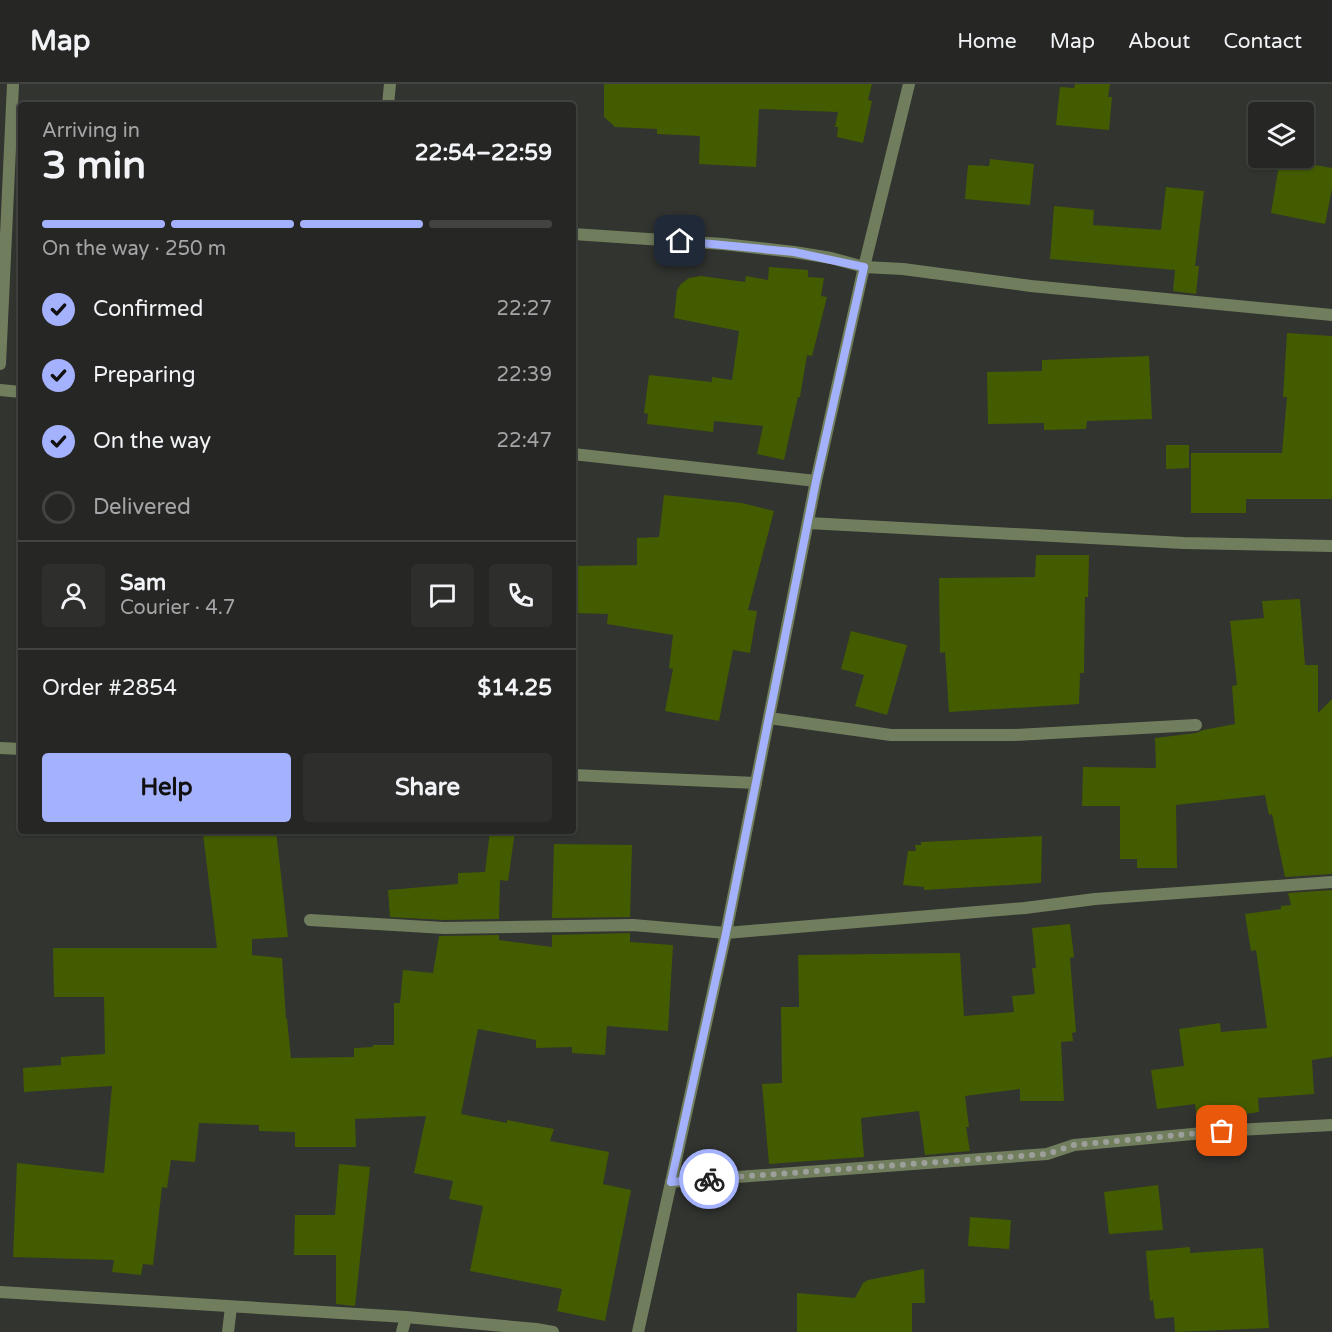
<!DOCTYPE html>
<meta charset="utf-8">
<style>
:root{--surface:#262724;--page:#2e2f2c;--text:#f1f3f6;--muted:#a4a5a6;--line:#424441;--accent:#a4b1fc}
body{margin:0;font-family:"Varela Round",sans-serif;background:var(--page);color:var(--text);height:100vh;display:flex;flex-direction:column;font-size:22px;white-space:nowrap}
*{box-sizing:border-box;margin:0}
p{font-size:20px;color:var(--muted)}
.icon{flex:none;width:33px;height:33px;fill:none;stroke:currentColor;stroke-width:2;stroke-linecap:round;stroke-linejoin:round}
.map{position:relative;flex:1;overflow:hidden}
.drawer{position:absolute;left:18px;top:18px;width:558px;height:732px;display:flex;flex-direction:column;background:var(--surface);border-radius:6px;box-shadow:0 2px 4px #0004,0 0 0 2px var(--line)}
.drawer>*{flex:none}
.buttons{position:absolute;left:1248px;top:18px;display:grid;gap:12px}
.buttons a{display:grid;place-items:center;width:66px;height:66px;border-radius:6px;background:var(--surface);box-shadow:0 2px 4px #0004,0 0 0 2px var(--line);font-size:30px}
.pin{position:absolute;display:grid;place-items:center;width:51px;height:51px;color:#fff;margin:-26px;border-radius:12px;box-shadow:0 3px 9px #0006}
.courier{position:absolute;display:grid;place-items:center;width:60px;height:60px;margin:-30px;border:4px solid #a4b1fc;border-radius:50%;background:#fff;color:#222;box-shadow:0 2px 8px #0007}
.overview em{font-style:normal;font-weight:700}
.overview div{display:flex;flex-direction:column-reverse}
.overview{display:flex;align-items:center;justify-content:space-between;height:102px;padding:0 24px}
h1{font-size:39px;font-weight:700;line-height:45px}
.bar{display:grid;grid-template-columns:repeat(4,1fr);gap:9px 6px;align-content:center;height:72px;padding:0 24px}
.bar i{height:8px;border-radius:4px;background:var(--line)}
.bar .selected{background:var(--accent)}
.bar p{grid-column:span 4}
.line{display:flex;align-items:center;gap:15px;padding:0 24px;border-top:2px solid var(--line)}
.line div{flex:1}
.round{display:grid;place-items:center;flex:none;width:63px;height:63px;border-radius:6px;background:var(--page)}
ol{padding:0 24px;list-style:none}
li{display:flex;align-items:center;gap:18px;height:66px}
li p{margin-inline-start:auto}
li .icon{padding:6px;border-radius:50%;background:var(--accent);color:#111;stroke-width:4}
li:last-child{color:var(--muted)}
li i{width:33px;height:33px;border:3px solid var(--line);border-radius:50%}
.action{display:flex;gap:12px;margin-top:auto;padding:12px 24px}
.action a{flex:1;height:69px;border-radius:6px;background:var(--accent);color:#111;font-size:24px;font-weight:700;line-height:69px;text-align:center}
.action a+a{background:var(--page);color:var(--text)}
header{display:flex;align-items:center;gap:36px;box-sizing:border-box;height:84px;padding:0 30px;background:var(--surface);border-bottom:2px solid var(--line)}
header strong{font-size:28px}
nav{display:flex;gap:33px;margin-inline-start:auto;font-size:21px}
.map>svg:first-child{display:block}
.building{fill:#435c00}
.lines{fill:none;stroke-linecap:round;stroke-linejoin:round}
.street{stroke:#717e5d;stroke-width:12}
.done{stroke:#9d9f9b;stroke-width:6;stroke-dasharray:0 10.8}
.route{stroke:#a4b1fc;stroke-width:8}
</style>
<header>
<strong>Map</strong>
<nav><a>Home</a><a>Map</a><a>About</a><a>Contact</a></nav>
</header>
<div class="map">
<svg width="1332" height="1248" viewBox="0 0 1332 1248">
<rect width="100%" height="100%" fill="#323430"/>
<g class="building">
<path d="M 604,0 L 872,0 L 868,16 L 872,17 L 863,59 L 837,53 L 838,43 L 835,43 L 838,28 L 759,25 L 756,83 L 699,80 L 700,52 L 657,50 L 657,45 L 615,43 L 604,33 Z"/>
<path d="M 1075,0 L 1110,0 L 1108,13 L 1112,13 L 1109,46 L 1056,41 L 1060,3 L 1074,4 Z"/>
<path d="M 990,75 L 1034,80 L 1030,121 L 965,115 L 968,81 L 989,82 Z"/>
<path d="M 1280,75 L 1332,84 L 1332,105 L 1325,140 L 1271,129 Z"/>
<path d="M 1166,103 L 1204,107 L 1195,182 L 1199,182 L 1196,210 L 1173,207 L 1175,186 L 1050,175 L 1054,122 L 1094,126 L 1093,141 L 1161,146 Z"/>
<path d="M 769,183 L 808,186 L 808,193 L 824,194 L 821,212 L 827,213 L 812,272 L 807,271 L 800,313 L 798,313 L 784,376 L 757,370 L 763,342 L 714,337 L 713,348 L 647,340 L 648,330 L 644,329 L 649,291 L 712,298 L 712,293 L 732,296 L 739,247 L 674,234 L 677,206 L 681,200 L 689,194 L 701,192 L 745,198 L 746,192 L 768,196 Z"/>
<path d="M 1287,249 L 1332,252 L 1332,415 L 1246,415 L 1246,429 L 1191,429 L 1191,369 L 1282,369 L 1287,313 L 1283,313 Z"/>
<path d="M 1149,272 L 1152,335 L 1087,337 L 1086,345 L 1044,346 L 1044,339 L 988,340 L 987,288 L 1042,287 L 1042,276 Z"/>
<path d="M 1166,361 L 1189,361 L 1189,384 L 1166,385 Z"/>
<path d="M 664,411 L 742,419 L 774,427 L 748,526 L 757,527 L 750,569 L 733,566 L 719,637 L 665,627 L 673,585 L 669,584 L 673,551 L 607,540 L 608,530 L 573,529 L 573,482 L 637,481 L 637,454 L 659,453 Z"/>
<path d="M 1036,471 L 1089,471 L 1088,513 L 1085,513 L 1084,589 L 1080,589 L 1079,620 L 949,628 L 945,568 L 940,569 L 939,494 L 1035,493 Z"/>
<path d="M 1300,515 L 1305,581 L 1318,581 L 1318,629 L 1332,615 L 1332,790 L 1285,793 L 1272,730 L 1269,731 L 1265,711 L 1176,721 L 1177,784 L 1137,784 L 1137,775 L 1120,775 L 1120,722 L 1082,722 L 1083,683 L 1156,684 L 1155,654 L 1196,649 L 1203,646 L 1235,640 L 1232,602 L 1237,601 L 1230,537 L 1264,534 L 1262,517 Z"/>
<path d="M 851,547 L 907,561 L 887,631 L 855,622 L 864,591 L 841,585 Z"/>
<path d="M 224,747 L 276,747 L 288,853 L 252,855 L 252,871 L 282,874 L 286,935 L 287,935 L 291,974 L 354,973 L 354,964 L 373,963 L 373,961 L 394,961 L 394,919 L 400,919 L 403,886 L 433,889 L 439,852 L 499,851 L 499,856 L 552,863 L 552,851 L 630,849 L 630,858 L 673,861 L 668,947 L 607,942 L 605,971 L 572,969 L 572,963 L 536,964 L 536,956 L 478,945 L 461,1030 L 507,1039 L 507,1036 L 554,1045 L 550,1057 L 609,1068 L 603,1100 L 631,1106 L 605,1237 L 557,1227 L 562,1205 L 470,1187 L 483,1122 L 449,1115 L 453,1097 L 414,1089 L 426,1032 L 355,1035 L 356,1063 L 295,1063 L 295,1048 L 259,1047 L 259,1041 L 199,1039 L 195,1078 L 171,1076 L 167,1104 L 162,1103 L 153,1181 L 143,1180 L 141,1191 L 112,1188 L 114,1176 L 13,1173 L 17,1079 L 104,1089 L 112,1002 L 24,1008 L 23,984 L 61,981 L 61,973 L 105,970 L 104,913 L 54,913 L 53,864 L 217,864 L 203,750 Z"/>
<path d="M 490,747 L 515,747 L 508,797 L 500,796 L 499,835 L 444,836 L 390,833 L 388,806 L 458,800 L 458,789 L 485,788 Z"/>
<path d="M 1042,752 L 1041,799 L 924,806 L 924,803 L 903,801 L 908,767 L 916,767 L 915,761 L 921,761 L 921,758 Z"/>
<path d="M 554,760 L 632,761 L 630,833 L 552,834 Z"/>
<path d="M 1332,806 L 1332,973 L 1312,976 L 1314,1010 L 1258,1014 L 1259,1028 L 1197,1037 L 1195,1020 L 1157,1025 L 1151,986 L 1184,982 L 1179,945 L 1220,939 L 1221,948 L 1267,944 L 1256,866 L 1251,867 L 1245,830 L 1281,825 L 1281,822 L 1291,821 L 1288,809 Z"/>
<path d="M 1070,840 L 1074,873 L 1070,874 L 1076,948 L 1072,949 L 1073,957 L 1061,958 L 1064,1017 L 1020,1017 L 1020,1005 L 965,1012 L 969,1043 L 966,1043 L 970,1067 L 925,1071 L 919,1027 L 861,1034 L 864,1073 L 769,1080 L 762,1000 L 782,999 L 781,923 L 799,923 L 798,871 L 960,869 L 964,932 L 1014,928 L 1012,912 L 1035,910 L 1032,884 L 1036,884 L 1032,844 Z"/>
<path d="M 339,1080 L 370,1083 L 355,1222 L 336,1220 L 336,1171 L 294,1171 L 295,1131 L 335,1131 Z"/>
<path d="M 1158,1101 L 1163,1146 L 1109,1150 L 1104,1108 Z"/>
<path d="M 970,1133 L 1011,1136 L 1009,1165 L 968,1162 Z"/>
<path d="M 1190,1163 L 1190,1169 L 1263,1164 L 1269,1244 L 1175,1248 L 1174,1233 L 1155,1235 L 1153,1216 L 1150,1217 L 1146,1167 Z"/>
<path d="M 924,1185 L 925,1219 L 912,1219 L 912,1248 L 797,1248 L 797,1209 L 855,1214 L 863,1199 L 868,1196 Z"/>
</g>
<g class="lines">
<g class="street">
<path d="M 388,21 L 390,0"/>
<path d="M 573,150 L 723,160 L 794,168 L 831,174 L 864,183 L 903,185 L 1031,202 L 1332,231"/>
<path d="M 0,280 L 13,0"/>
<path d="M 0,306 L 21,308"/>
<path d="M 573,370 L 816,397"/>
<path d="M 808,439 L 1184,459 L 1332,462"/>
<path d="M 769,634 L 891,651 L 1014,651 L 1196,641"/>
<path d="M 0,664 L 21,665"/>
<path d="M 573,691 L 756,699"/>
<path d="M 310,836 L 444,844 L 633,841 L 726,849 L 1025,824 L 1095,815 L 1332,798"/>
<path d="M 671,1098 L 1047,1070 L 1074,1061 L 1236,1046 L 1332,1041"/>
<path d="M 0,1208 L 406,1233 L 536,1245 L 553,1248"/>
<path d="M 228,1248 L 231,1223"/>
<path d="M 402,1248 L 406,1233"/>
<path d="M 638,1248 L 726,849 L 816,397 L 864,183 L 909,0"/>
</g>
</g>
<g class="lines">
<path class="done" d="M 709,1095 L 1047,1070 L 1074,1061 L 1222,1047"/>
<path class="route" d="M 680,157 L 794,168 L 864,183 L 816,397 L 726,849 L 671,1098 L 709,1095"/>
</g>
</svg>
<div class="buttons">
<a><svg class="icon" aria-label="layers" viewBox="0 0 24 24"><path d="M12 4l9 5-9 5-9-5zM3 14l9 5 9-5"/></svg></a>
</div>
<div class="pin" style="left:1222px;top:1047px;background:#ea580c"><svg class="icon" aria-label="bag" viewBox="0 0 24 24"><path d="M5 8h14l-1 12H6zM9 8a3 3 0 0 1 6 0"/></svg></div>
<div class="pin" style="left:680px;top:157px;background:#1f2937"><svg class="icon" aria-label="home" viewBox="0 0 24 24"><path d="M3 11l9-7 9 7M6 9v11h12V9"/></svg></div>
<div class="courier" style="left:709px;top:1095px"><svg class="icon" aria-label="bike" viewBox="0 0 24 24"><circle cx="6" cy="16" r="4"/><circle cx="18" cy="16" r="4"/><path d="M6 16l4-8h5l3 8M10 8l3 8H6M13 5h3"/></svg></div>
<section class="drawer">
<div class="overview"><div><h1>3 min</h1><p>Arriving in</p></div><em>22:54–22:59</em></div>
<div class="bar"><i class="selected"></i><i class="selected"></i><i class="selected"></i><i></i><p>On the way · 250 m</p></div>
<ol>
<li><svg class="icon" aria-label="check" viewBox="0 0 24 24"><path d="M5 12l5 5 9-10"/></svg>Confirmed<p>22:27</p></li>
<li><svg class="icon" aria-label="check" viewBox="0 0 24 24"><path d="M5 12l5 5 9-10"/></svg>Preparing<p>22:39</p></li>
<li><svg class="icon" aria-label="check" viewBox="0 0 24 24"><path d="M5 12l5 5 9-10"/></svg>On the way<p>22:47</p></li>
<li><i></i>Delivered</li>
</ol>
<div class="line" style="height:108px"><a class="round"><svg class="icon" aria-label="person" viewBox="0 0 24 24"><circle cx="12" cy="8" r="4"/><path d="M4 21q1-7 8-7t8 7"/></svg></a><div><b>Sam</b><p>Courier · 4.7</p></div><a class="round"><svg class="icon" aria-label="chat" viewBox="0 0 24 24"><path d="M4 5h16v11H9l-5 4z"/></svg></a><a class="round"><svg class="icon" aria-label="phone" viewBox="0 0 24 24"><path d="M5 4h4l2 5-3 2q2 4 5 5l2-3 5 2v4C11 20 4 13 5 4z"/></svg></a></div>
<div class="line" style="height:78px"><div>Order #2854</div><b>$14.25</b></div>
<div class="action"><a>Help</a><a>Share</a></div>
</section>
</div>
